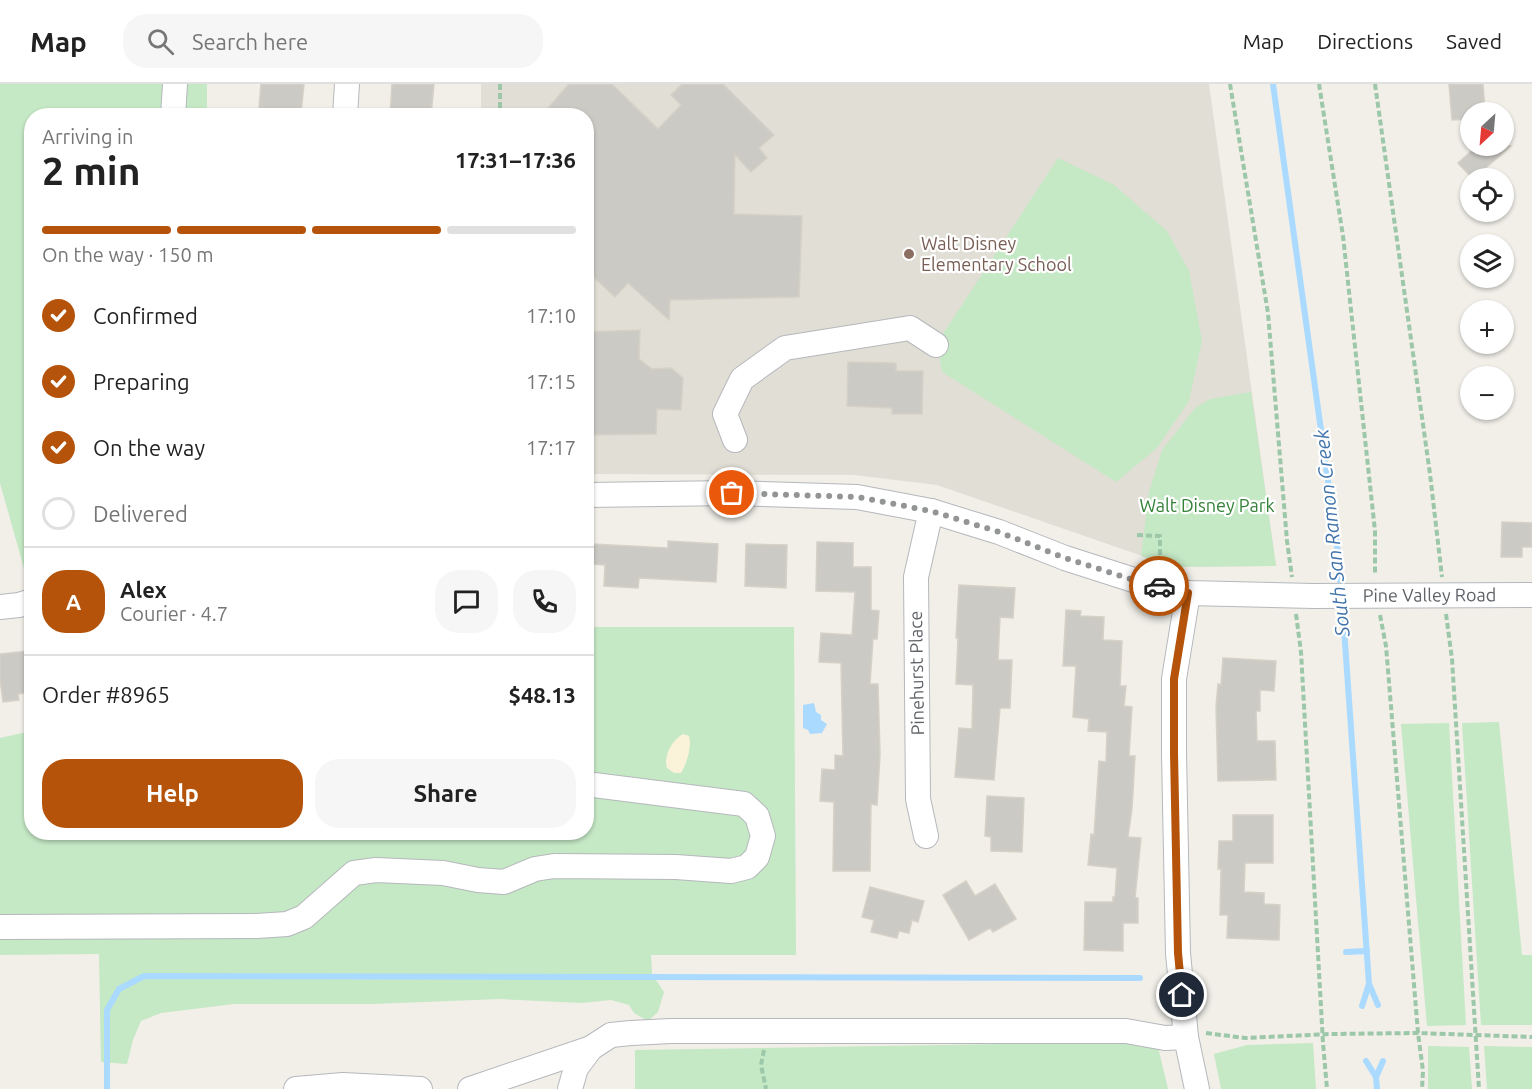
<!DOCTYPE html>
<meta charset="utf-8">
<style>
:root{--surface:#fff;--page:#f6f6f6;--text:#222;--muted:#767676;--line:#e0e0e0;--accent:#b45309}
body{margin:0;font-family:Ubuntu,sans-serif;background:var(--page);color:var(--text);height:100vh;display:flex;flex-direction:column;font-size:22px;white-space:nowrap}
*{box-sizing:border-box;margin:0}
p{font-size:20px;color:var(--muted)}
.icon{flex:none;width:33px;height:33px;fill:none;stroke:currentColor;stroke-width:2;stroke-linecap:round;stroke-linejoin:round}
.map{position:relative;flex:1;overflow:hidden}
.sheet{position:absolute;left:24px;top:24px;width:570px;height:732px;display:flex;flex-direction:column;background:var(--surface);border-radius:24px;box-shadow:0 2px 4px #0004}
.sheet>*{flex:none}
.needle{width:39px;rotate:206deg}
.fabs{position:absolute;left:1460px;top:18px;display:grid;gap:12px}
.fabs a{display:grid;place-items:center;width:54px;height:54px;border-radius:50%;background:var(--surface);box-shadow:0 2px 4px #0004;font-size:30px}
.pin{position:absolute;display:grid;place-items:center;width:51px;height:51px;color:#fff;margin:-26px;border:3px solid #fff;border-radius:50%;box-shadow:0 2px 6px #0007}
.courier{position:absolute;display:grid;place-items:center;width:60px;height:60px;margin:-30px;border:4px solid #b45309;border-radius:50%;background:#fff;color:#222;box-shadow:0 2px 8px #0007}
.summary em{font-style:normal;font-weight:700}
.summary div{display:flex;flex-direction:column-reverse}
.summary{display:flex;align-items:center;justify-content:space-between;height:102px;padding:0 18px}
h1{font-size:39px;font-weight:700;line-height:45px}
.bar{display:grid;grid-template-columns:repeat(4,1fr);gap:9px 6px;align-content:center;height:72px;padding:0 18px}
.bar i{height:8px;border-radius:4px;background:var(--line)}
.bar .current{background:var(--accent)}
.bar p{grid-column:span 4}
.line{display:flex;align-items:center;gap:15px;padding:0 18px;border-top:2px solid var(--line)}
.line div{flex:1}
.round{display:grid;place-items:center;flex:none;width:63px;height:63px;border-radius:24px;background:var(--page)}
ol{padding:0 18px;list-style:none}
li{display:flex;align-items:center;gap:18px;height:66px}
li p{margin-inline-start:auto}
li .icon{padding:6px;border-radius:50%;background:var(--accent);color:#fff;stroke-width:4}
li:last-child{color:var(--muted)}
li i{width:33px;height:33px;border:3px solid var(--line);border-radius:50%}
.action{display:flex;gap:12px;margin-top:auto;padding:12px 18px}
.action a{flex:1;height:69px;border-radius:24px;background:var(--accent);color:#fff;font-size:24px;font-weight:700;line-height:69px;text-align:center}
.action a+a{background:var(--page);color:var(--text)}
header{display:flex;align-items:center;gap:36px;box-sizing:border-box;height:84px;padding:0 30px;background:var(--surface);border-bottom:2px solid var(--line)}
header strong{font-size:28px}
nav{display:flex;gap:33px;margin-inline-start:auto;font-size:21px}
.search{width:420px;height:54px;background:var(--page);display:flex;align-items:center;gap:15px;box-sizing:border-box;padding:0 21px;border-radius:24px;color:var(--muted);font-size:22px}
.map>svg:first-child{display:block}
.education{fill:#e1ded6}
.green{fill:#c5e8c5}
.sand{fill:#fbf3d9}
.water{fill:#aadaff}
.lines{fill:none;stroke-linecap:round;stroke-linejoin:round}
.stream{stroke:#aadaff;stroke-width:6}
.building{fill:#cccac5;stroke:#d6d1c6;stroke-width:1.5}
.minor-casing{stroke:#b5b8bc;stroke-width:26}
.path{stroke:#9cc7a9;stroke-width:4;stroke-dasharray:6 3;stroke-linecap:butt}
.minor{stroke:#fff;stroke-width:24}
.done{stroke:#929495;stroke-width:6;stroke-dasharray:0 10.8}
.route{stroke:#b45309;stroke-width:8}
.education-dot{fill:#8d6e63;stroke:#fff;stroke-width:2}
.labels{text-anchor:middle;stroke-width:4.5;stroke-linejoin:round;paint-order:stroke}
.education-label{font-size:18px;fill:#785e54;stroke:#fff;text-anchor:start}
.park-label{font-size:18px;fill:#348238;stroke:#fff}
.street-label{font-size:18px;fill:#5f6368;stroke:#fff}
.water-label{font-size:20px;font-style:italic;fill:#4174aa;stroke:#fff}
</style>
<header>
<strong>Map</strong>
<div class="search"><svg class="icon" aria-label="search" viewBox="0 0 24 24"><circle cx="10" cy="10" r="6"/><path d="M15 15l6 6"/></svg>Search here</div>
<nav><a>Map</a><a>Directions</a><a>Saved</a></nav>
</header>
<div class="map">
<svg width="1532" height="1005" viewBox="0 0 1532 1005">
<rect width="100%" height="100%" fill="#f1efe8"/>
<path class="education" d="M 481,0 L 1209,0 L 1276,482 L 1174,483 L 937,401 L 854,391 L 587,390 L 586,32 L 481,31 Z"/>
<g class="green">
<path d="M 0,0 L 207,0 L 207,31 L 32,32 L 32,486 L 25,488 L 0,399 Z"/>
<path d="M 1058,74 L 1114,101 L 1167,147 L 1189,187 L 1202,257 L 1189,317 L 1157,364 L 1116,398 L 942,288 L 937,259 Z"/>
<path d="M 1251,308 L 1276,482 L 1174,483 L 1141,472 L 1149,408 L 1162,366 L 1195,324 L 1210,315 Z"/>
<path d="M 587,543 L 794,543 L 796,871 L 651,871 L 652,890 L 664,908 L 658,928 L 648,937 L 634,929 L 629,921 L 611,916 L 582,919 L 500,915 L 372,920 L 234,920 L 161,929 L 141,937 L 133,956 L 127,980 L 101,978 L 99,870 L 0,871 L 0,654 L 31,647 L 32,748 L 586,748 Z"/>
<path d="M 1499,638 L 1522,871 L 1532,871 L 1532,941 L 1481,941 L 1462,639 Z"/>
<path d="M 1449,639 L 1466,941 L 1427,942 L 1401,640 Z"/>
<path d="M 1127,958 L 1158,963 L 1168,1005 L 635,1005 L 635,966 Z"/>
<path d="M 1313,959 L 1316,1005 L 1221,1005 L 1214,970 L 1247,961 Z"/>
<path d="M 1428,962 L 1469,963 L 1472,1005 L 1428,1005 Z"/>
<path d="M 1484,962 L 1532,963 L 1532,1005 L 1487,1005 Z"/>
</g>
<path class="sand" d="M 683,650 L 689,652 C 692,663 687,679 681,689 L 674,689 L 667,684 C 663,672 672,656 683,650 Z"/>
<path class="water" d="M 814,619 L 816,628 L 821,631 L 821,636 L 827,640 L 822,649 L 810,650 L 808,646 L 803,644 L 803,621 Z"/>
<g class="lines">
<g class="stream">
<path d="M 1273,0 L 1339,476 L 1341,506"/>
<path d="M 1342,516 L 1369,900 L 1362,922"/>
<path d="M 1346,868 L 1367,867"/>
<path d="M 1369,900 L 1378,921"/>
<path d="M 1366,977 L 1376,993 L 1377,1005"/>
<path d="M 1376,993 L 1383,977"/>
<path d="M 107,1005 L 107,926 L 119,905 L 144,892 L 1140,894"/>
</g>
</g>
<g class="building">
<path d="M 261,0 L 304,0 L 301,29 L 259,24 Z"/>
<path d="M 392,0 L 434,0 L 431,32 L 390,32 Z"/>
<path d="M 569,0 L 612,0 L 658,45 L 681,21 L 671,11 L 682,0 L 723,0 L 774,51 L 759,64 L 767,74 L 751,88 L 735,71 L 734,130 L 802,132 L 799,213 L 670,216 L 669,236 L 628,199 L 615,213 L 586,186 L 586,32 L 541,32 Z"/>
<path d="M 1449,0 L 1483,0 L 1485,28 L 1470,28 L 1470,35 L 1452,36 Z"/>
<path d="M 1477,62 L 1511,62 L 1474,94 L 1472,94 L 1458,79 Z"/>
<path d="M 640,246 L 639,275 L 652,285 L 671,284 L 683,294 L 681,326 L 657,325 L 656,350 L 586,351 L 586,248 Z"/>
<path d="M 848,278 L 896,279 L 896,287 L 923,287 L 922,330 L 892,330 L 892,324 L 847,322 Z"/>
<path d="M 1502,438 L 1532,439 L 1532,463 L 1522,463 L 1522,473 L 1501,473 Z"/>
<path d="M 668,457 L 718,460 L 716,498 L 639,494 L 638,504 L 604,502 L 605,481 L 592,480 L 593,460 L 668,464 Z"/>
<path d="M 817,458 L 853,459 L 853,483 L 871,483 L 871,526 L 879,527 L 877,555 L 873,555 L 870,600 L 878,600 L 880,671 L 877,721 L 871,720 L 870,787 L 833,787 L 834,718 L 820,717 L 822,685 L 835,686 L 835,671 L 843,672 L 841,579 L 819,578 L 821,549 L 852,551 L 855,508 L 816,507 Z"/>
<path d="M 746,460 L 787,461 L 786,504 L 745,502 Z"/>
<path d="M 959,501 L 1015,504 L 1013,534 L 1000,533 L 998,576 L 1012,576 L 1010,624 L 1000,624 L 994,696 L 955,693 L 959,644 L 972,645 L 973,601 L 956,600 L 958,554 L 956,554 Z"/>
<path d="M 1066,526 L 1081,527 L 1080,532 L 1104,533 L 1103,556 L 1122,557 L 1120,602 L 1126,602 L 1124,622 L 1132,623 L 1129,672 L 1135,672 L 1132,725 L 1128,753 L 1141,754 L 1135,814 L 1138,814 L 1138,839 L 1123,839 L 1123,867 L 1084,866 L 1085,818 L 1113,818 L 1113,813 L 1115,813 L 1117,784 L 1088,781 L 1091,750 L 1094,751 L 1099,677 L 1106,678 L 1107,648 L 1088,647 L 1089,635 L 1073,633 L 1076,582 L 1063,582 Z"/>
<path d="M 28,567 L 29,574 L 32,574 L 32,608 L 18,610 L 19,616 L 3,618 L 0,595 L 0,570 Z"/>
<path d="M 1223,574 L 1276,577 L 1274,607 L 1260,606 L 1260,627 L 1256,627 L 1257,657 L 1275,657 L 1276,696 L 1218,697 L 1216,623 L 1218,600 L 1221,601 Z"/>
<path d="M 987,712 L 1024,714 L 1022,768 L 991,767 L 991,753 L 985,752 Z"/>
<path d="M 1233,731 L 1273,731 L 1273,779 L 1245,779 L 1244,808 L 1264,809 L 1264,820 L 1280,821 L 1279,856 L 1227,854 L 1228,831 L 1220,831 L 1221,785 L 1218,785 L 1219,757 L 1233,757 Z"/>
<path d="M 966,797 L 975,812 L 995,800 L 1016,835 L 993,848 L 990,844 L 969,856 L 943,811 Z"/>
<path d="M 870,803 L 924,817 L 918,838 L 912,836 L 909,849 L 899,847 L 897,854 L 871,848 L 874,836 L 862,833 Z"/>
</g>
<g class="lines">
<g class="minor-casing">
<g id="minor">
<path d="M 173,32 L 175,0"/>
<path d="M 345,32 L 347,0"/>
<path d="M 735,356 L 725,330 L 742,295 L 785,264 L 910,244 L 936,261"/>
<path id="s1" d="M 586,411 L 732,409 L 857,413 L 931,427 L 999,448 L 1065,474 L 1143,499 L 1188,509 L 1314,512 L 1532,511"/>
<path d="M 1188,509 L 1174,595 L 1174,669 L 1178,869 L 1186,953 L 1197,1005"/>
<path d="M 0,523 L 19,521 L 32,517"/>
<path d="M 926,752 L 918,715 L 916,493 L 931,427"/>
<path d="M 0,843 L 257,842 L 287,840 L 304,833 L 354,789 L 376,786 L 443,789 L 478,796 L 504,798 L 535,785 L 554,782 L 676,783 L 731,787 L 747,783 L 757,773 L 763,752 L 757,732 L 744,720 L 586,700"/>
<path d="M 296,1005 L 343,1001 L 420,1005"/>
<path d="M 470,1005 L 591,964"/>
<path d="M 570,1005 L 576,984 L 591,964 L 611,951 L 631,949 L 671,947 L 1126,947 L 1165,954 L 1186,953"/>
</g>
</g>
<g class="path">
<path d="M 500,0 L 500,32"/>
<path d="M 1230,0 L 1268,229 L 1287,457 L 1292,493"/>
<path d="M 1319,0 L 1343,152 L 1375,447 L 1375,491"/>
<path d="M 1375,0 L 1430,390 L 1442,493"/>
<path d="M 1137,451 L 1160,452 L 1160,481"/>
<path d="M 1296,530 L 1301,568 L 1323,959 L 1327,1005"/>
<path d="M 1446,530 L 1452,575 L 1479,1005"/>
<path d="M 1380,531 L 1386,562 L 1418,949 L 1423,987 L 1422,1005"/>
<path d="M 1206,949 L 1245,954 L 1331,950 L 1418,949 L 1532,953"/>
<path d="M 764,966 L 761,981 L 766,1005"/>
</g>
<use href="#minor" class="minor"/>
</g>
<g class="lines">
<path class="done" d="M 732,409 L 857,413 L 931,427 L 999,448 L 1065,474 L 1143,499 L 1159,502"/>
<path class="route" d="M 1159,502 L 1188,509 L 1174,595 L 1174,669 L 1178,869 L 1182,911"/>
</g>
<circle class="education-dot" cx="909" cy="170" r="6"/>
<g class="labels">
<g class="education-label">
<text x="921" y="166">Walt Disney<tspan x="921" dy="21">Elementary School</tspan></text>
</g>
<g class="park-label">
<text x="1207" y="428">Walt Disney Park</text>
</g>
<g class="street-label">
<text dy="6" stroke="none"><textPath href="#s1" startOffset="858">Pine Valley Road</textPath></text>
<text transform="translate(917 589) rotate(-91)" y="6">Pinehurst Place</text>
</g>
<g class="water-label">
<text transform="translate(1332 449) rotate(-96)" y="7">South San Ramon Creek</text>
</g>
</g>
</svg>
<div class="fabs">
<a><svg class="needle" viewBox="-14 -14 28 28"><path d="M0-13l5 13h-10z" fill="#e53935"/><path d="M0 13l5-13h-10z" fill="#767676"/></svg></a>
<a><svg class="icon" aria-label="locate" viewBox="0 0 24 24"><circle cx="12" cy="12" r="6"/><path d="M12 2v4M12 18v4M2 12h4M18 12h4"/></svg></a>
<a><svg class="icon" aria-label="layers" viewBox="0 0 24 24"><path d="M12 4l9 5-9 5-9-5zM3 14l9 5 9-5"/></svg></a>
<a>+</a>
<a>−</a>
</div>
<div class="pin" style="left:732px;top:409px;background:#ea580c"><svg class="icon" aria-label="bag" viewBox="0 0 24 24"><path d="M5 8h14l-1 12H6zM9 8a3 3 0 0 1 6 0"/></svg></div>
<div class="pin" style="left:1182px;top:911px;background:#1f2937"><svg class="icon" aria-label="home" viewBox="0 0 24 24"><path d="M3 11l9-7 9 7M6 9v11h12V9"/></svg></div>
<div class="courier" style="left:1159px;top:502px"><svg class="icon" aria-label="car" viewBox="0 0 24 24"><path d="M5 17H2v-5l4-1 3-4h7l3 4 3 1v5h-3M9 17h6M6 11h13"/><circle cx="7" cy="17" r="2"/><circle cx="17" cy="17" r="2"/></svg></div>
<section class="sheet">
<div class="summary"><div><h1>2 min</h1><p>Arriving in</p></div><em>17:31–17:36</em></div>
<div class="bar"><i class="current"></i><i class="current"></i><i class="current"></i><i></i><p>On the way · 150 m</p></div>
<ol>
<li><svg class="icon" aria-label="check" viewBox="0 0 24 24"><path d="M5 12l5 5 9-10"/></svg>Confirmed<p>17:10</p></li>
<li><svg class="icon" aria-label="check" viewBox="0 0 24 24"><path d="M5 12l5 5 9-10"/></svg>Preparing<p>17:15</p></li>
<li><svg class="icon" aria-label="check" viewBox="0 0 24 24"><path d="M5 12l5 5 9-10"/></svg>On the way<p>17:17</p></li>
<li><i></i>Delivered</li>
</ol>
<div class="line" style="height:108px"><b class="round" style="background:var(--accent);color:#fff">A</b><div><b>Alex</b><p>Courier · 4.7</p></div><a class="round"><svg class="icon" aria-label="chat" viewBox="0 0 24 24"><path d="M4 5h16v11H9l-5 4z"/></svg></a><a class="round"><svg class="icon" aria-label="phone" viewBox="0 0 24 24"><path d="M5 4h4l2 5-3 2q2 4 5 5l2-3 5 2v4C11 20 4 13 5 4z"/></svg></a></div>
<div class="line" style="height:78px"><div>Order #8965</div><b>$48.13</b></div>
<div class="action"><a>Help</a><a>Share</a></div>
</section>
</div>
